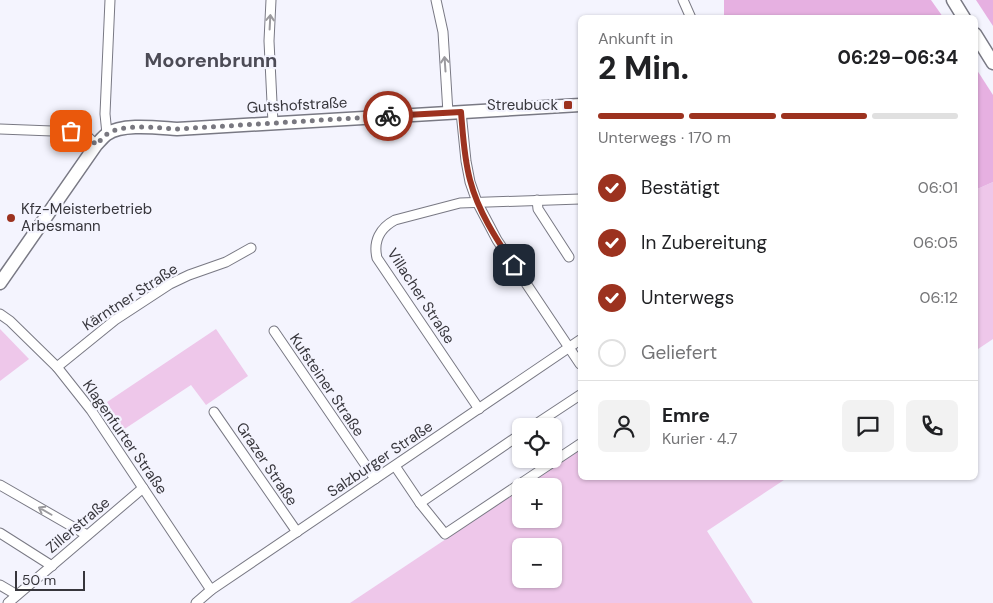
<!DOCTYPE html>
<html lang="de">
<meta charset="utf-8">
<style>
:root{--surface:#fff;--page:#f2f2f2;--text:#202124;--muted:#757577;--line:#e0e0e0;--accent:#9c321f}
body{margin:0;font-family:"DM Sans",sans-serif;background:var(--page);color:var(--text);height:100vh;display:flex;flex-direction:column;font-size:19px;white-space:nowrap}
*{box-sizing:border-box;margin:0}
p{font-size:16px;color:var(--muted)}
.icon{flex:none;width:28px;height:28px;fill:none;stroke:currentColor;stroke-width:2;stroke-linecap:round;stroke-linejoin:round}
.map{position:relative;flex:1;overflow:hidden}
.details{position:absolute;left:578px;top:15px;width:400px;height:465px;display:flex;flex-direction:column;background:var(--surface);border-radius:8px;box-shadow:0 1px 4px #0004}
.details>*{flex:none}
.fabs{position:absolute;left:512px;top:418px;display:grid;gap:10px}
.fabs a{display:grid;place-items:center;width:50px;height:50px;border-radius:8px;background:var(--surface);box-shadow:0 1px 4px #0004;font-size:25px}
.scale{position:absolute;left:15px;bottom:12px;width:70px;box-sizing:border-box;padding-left:5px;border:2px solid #37363c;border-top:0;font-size:14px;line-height:18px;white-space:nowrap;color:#37363c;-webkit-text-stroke:4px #f4f4fe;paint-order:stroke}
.pin{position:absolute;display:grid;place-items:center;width:42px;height:42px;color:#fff;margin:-21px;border-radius:10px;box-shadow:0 2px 8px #0006}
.courier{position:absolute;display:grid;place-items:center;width:50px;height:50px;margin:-25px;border:4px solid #9c321f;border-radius:50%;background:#fff;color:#222;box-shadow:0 1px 6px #0007}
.head em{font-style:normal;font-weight:700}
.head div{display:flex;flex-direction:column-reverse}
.head{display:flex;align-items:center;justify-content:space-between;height:85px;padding:0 20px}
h1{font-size:32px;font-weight:700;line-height:38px}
.bar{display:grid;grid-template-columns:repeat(4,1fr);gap:8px 5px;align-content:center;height:60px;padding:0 20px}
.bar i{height:6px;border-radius:4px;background:var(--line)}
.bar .active{background:var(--accent)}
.bar p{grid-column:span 4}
.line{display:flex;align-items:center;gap:12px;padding:0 20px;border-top:1px solid var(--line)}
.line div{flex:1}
.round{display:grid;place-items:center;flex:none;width:52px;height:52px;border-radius:8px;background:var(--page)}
ol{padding:0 20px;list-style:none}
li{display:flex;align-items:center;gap:15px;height:55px}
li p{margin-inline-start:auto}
li .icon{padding:5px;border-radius:50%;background:var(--accent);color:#fff;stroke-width:4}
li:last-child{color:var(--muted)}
li i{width:28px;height:28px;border:2px solid var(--line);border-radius:50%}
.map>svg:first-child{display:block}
.green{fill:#eec7ea;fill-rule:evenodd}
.forest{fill:#e6b0e1}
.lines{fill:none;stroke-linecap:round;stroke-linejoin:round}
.street-casing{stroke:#797984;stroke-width:11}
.secondary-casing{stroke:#797984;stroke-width:15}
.street{stroke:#fff;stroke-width:9}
.secondary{stroke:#fff;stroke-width:12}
.oneway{stroke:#9b9a9e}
.done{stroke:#797880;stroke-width:5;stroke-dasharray:0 9}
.route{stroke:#9c321f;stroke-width:6}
.poi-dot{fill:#9c321f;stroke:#f4f4fe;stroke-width:2}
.labels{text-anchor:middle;stroke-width:4.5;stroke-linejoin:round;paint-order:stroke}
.street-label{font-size:15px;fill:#37363c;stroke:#f4f4fe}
.poi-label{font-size:15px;fill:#37363c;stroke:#f4f4fe;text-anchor:end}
.district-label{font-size:20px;font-weight:bold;fill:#4c4b56;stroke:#f4f4fe}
</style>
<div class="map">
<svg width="993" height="603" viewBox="0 0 993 603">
<rect width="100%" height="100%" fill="#f4f4fe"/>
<g class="green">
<path d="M 993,182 L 993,339 L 975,351 L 975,190 Z"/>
<path d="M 0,329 L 29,359 L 0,381 Z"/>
<path d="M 216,329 L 248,376 L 206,405 L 191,385 L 123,430 L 107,402 Z"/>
<path d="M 580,450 L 580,478 L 787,478 L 707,531 L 753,603 L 350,603 L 521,489 L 521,519 L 554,519 L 554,486 L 526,486 ZM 521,546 L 554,546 L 554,579 L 521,579 Z"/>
</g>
<g class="forest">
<path d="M 724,0 L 931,0 L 943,17 L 724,17 Z"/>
<path d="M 976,0 L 993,0 L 993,26 Z"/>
<path d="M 975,67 L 993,95 L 993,182 L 975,190 Z"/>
</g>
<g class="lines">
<g class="street-casing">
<g id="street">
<path d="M 271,0 L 269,41 L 273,123"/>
<path d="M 436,0 L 443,32 L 448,113"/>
<path d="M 683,0 L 691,18"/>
<path d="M 461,112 L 466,161 L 470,182 L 477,202 L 497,240 L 580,364"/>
<path d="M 0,129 L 78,132 L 87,136 L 96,145"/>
<path d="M 107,134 L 105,114 L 110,0"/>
<path d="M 537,200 L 538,209 L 569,257"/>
<path d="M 0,314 L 10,321 L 57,367 L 91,410 L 211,590"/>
<path d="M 274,331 L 375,479"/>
<path d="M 57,367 L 115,320 L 170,284 L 189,275 L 226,262 L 251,248"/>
<path d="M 479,409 L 377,258 C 373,241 380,228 395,220 L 460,203 L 580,199"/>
<path d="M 214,412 L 297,532"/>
<path d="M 533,426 L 580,395"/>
<path d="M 395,466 L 420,503 L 445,534 L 580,444"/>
<path d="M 0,485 L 87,535"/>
<path d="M 420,503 L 521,434"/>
<path d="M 0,533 L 52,566"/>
<path d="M 0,585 L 17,595"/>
<path d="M 8,603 L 143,488"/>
<path d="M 196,603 L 211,590 L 580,340"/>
</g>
</g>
<g class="secondary-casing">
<g id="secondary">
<path d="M 953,0 L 964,18"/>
<path d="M 975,34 L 993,63"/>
<path d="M 0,283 L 96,145 C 99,142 103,137 107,134 C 123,123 159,128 177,129 L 580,105"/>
</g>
</g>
<use href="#street" class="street"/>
<use href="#secondary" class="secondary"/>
</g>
<defs><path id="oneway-shaft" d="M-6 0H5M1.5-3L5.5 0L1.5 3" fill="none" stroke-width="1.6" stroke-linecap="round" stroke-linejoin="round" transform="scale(1.25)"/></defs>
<g class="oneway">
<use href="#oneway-shaft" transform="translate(270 22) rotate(-87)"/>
<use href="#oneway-shaft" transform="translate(445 64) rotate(-94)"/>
<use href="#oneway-shaft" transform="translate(45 511) rotate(-150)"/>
</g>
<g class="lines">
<path class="done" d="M 71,131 C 83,132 89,136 96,145 C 99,142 103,137 107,134 C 123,123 158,128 177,129 L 388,116"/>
<path class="route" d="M 388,116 L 461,112 C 463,135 464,158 470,180 C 478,211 496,239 514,265"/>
</g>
<g class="poi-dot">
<rect x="563" y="100" width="10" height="10" rx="2.5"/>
<circle cx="11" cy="218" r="5"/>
</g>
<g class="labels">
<g class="street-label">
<text transform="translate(297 105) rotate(-3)" y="5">Gutshofstraße</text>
<text transform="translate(421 296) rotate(57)" y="5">Villacher Straße</text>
<text transform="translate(130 297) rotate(-33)" y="5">Kärntner Straße</text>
<text transform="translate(327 385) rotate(56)" y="5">Kufsteiner Straße</text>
<text transform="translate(125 437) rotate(55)" y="5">Klagenfurter Straße</text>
<text transform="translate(380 459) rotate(-34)" y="5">Salzburger Straße</text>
<text transform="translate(267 464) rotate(56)" y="5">Grazer Straße</text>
<text transform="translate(78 525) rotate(-40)" y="5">Zillerstraße</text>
</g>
<g class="poi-label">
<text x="558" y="110">Streubuck</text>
<text x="21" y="214" text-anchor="start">Kfz-Meisterbetrieb<tspan x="21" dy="17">Arbesmann</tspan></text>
</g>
<g class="district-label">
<text x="211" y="67">Moorenbrunn</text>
</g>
</g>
</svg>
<div class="fabs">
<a><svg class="icon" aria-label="locate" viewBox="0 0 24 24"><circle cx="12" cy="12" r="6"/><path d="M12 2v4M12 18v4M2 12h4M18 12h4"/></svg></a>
<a>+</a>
<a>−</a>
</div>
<div class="scale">50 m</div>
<div class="pin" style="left:71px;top:131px;background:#ea580c"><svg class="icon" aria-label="bag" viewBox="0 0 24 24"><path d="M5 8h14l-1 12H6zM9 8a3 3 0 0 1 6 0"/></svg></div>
<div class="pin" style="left:514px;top:265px;background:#1f2937"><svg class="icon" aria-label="home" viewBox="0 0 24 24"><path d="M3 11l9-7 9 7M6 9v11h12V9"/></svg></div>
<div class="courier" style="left:388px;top:116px"><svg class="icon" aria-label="bike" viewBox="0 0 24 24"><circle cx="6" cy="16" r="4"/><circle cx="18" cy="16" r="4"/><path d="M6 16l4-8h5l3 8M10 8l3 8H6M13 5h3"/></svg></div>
<section class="details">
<div class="head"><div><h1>2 Min.</h1><p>Ankunft in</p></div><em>06:29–06:34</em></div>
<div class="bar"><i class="active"></i><i class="active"></i><i class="active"></i><i></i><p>Unterwegs · 170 m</p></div>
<ol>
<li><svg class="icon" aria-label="check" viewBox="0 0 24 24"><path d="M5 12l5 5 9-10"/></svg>Bestätigt<p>06:01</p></li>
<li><svg class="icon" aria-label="check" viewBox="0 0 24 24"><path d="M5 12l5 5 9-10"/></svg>In Zubereitung<p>06:05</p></li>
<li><svg class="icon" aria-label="check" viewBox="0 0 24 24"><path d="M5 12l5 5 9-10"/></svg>Unterwegs<p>06:12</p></li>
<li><i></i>Geliefert</li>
</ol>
<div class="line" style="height:90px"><a class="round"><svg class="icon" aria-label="person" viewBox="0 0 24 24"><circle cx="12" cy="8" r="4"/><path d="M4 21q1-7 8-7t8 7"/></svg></a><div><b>Emre</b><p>Kurier · 4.7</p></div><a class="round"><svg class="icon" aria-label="chat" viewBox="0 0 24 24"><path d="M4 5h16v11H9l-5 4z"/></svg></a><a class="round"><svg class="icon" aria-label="phone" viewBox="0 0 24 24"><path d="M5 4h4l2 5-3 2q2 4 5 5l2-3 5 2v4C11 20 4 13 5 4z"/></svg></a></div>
</section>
</div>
